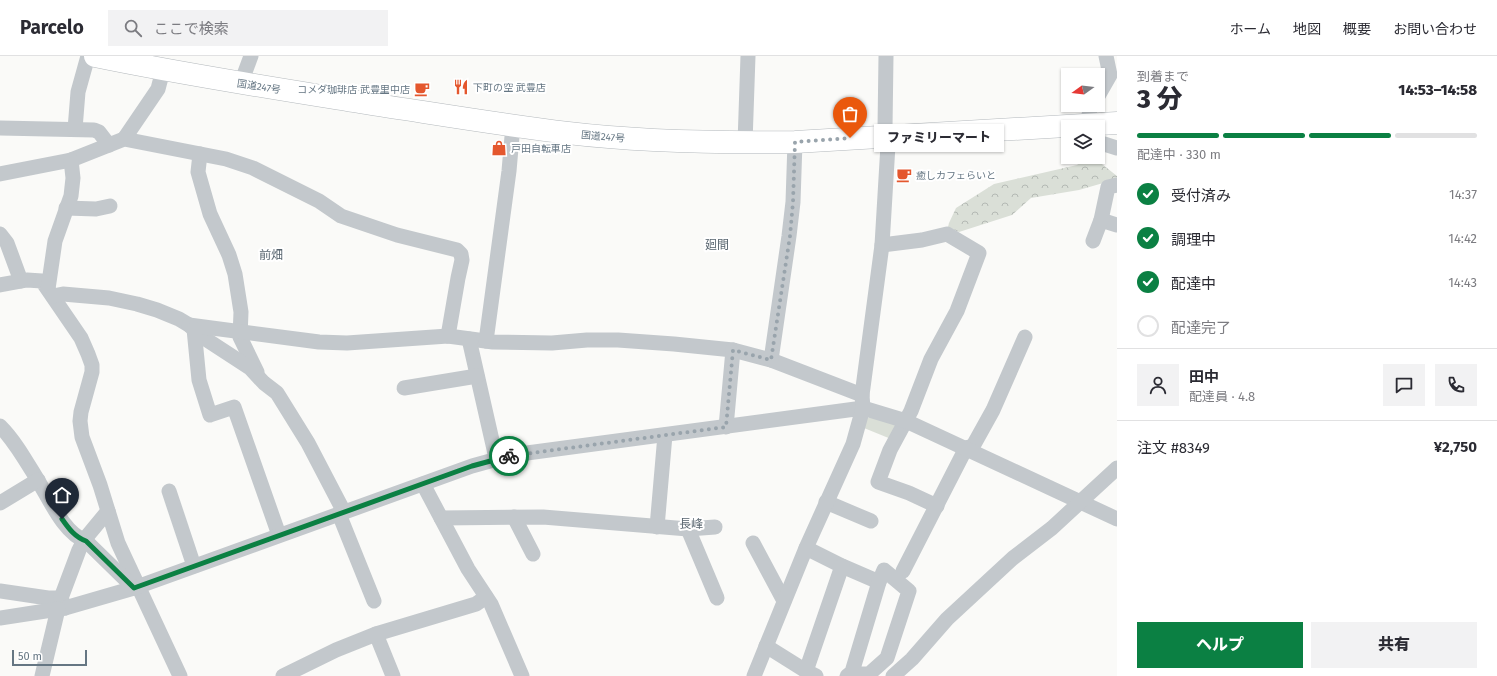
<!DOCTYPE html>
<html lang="ja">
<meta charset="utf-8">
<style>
:root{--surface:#fff;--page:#f2f2f3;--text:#2b2b33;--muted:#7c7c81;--line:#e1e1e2;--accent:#0b8043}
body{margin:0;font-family:"Fira Sans","Noto Sans JP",sans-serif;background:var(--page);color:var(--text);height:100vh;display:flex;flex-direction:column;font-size:15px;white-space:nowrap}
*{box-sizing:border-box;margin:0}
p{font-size:13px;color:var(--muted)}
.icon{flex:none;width:22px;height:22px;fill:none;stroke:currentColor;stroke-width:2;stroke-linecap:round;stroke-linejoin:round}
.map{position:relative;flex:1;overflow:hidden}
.drawer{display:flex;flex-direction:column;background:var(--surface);width:380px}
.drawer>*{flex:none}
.needle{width:26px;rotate:255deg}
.buttons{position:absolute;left:1061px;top:12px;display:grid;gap:8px}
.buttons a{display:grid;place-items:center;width:44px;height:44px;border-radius:0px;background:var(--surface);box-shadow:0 1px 3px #0004;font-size:20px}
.scale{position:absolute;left:12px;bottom:10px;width:75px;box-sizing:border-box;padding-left:4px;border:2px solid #657683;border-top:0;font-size:11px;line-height:14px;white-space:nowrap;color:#657683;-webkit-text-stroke:3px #fff;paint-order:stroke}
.pin{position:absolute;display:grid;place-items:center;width:34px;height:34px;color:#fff;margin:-41px -17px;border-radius:50% 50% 50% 0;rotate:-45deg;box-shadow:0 0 4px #0007}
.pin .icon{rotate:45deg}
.courier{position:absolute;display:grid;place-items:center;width:40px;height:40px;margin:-20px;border:3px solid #0b8043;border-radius:50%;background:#fff;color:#222;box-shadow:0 1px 5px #0007}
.bubble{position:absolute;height:28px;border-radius:0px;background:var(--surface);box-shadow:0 1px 3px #0004;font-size:13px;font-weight:800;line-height:28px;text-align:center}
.headline em{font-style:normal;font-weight:800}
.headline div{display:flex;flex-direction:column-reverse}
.headline{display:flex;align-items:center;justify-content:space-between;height:68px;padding:0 20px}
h1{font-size:26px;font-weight:800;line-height:30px}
.bar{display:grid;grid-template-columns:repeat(4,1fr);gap:6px 4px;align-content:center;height:48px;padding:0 20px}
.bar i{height:5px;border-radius:3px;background:var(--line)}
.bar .active{background:var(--accent)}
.bar p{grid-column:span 4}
.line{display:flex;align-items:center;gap:10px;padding:0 20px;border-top:1px solid var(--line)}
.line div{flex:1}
.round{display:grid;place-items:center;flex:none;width:42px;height:42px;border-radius:0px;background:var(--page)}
ol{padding:0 20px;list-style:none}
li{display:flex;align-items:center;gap:12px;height:44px}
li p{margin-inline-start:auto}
li .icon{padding:4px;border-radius:50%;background:var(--accent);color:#fff;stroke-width:4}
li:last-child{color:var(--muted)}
li i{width:22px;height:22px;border:2px solid var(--line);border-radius:50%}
.button{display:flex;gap:8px;margin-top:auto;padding:8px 20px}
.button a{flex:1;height:46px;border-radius:0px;background:var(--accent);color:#fff;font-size:16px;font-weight:800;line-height:46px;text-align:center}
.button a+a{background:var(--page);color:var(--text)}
header{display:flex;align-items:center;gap:24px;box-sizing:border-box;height:56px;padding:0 20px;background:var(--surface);border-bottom:1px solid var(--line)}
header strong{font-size:19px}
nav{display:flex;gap:22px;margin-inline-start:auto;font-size:14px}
.search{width:280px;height:36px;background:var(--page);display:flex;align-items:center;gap:10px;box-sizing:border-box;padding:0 14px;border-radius:0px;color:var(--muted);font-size:15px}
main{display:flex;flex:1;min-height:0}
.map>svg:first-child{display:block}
.green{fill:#dadfd7}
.forest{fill:url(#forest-crowns)}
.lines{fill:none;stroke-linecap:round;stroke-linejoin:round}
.highway-casing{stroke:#b4b9bd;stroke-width:23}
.minor{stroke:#c3c8cc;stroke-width:15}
.highway{stroke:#fff;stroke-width:22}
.done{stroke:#99a4ac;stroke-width:4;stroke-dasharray:0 7.2}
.route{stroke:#0b8043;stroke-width:5}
.labels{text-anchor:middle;stroke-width:4;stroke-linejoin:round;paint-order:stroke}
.street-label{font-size:10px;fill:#657683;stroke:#fff}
.poi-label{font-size:10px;fill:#657683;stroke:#fff;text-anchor:start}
.quarter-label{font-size:12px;fill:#57646e;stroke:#fff}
</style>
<header>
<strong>Parcelo</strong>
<div class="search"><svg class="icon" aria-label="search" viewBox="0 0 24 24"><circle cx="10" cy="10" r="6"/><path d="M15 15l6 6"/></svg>ここで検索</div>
<nav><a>ホーム</a><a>地図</a><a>概要</a><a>お問い合わせ</a></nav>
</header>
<main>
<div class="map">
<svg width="1117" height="620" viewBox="0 0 1117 620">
<defs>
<pattern id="forest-crowns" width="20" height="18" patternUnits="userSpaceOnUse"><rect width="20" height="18" fill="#dadfd7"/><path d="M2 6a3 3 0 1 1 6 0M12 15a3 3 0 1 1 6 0" fill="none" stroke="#b4b9b4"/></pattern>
</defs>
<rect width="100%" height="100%" fill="#fafaf8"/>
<path class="green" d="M 870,361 L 896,366 L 891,383 L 864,372 L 867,362 Z"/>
<path class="forest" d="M 1087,101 L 1093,101 L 1117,120 L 1117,123 L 1079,134 L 1031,142 L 1012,159 L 959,176 L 948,171 L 949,167 L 956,152 L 994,128 L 1077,109 Z"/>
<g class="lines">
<g class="highway-casing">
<path id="highway" d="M 95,0 C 186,19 279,33 371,48 C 437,58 502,69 568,77 C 643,86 719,87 795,86 L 1117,67"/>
</g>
<g class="minor">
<path d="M 241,27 L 251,0"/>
<path d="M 1098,40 L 1110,19 L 1106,0"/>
<path d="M 1087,69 L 1090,54 L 1092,49"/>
<path d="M 0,72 L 94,74 L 99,76 L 109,89"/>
<path d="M 75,73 L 78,36 L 88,0"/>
<path d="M 124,83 L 158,33 L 163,14"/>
<path d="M 1098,86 L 1117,92"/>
<path d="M 745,87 L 748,0"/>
<path d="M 200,98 L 198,116 L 210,158 L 229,199 L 235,218 L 241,256 L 240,281 L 257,316"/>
<path d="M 0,118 L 71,104 L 124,83 L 226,103 L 253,112 L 319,145 L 341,160 L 397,179 L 457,194 L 461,198 L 462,204 L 458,222 L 448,280"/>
<path d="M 66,152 L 96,153 L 110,150"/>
<path d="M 1101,164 L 1117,169"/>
<path d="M 0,178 L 7,187 L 21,225"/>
<path d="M 1093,185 L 1101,164 L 1108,131 L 1117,129"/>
<path d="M 882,189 L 922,184 L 947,178 L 979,197 L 957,255 L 931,303 L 911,355 L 890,394 L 878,426 L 909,437 L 937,450"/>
<path d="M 0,229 L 27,224 L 42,225 L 81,282 L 88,298 L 92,309 L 92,316 L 81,356 L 80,365 L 82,381 L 100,429 L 118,487 L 180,620"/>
<path d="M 48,233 L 55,185 L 71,140 L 73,122 L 71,104"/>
<path d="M 53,240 L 63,238 L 109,242 L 137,248 L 157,254 L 179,263 L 189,269 L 204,282 L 250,312 L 264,327 L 277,337 L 308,387 L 344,456"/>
<path d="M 189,269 L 319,286 L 347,287 L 448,280 L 493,286 L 552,287 L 587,284 L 618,284 L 674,288 L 733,294 L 771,304 L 862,339"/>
<path d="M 194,273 L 199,324 L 210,359 L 234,351 L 279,479"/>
<path d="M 469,283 L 496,402"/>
<path d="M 486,285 L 509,115 L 513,69"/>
<path d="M 771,304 L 789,180 L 793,146 L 795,86"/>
<path d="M 404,332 L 477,320"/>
<path d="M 0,370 C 15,385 26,405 37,423 C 49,442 64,478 86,485 L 134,532"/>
<path d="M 726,371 L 733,294"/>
<path d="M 423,428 L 468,513 L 491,548 L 522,620"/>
<path d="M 169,435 L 194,510"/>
<path d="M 826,446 L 871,465"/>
<path d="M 0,447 L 38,424"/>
<path d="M 339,458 L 374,545"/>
<path d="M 514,461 L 533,498"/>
<path d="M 441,462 L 543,461 L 688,473 L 715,471"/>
<path d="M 657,471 L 665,379"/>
<path d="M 688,473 L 717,542"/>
<path d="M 753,487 L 784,545"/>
<path d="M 806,492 L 842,510 L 879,526"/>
<path d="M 903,515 L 966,392 L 973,390 L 993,354 L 1025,281"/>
<path d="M 0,535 L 48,542 L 61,542"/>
<path d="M 65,552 L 61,542 L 79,494 L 84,484 L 108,455"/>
<path d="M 0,562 L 65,552 L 134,532 L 472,410 L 512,399 L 863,352 L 906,365 L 1117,463"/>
<path d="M 376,578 L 393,620"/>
<path d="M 766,590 L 806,615 L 816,620"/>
<path d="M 806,615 L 842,510"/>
<path d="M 42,620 L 58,553"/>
<path d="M 283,620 L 336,594 L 376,578 L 476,548 L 486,541"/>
<path d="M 754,620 L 806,492 L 853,388 L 863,352 L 862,339 L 882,189 L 888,89 L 885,72 L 886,0"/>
<path d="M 847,620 L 852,616 L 879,526 L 884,514 L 909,535 L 887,602 L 869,618 L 861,618 L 852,616"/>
<path d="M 893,620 L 912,603 L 947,563 L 1013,502 L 1052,472 L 1117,412"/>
</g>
<use href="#highway" class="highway"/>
</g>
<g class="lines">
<path class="done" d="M 509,400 L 726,371 L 733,294 L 771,304 L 790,180 L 793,146 L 795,86 L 850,82"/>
<path class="route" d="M 62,463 C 69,473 75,481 86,485 L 134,532 L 472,410 L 509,400"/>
</g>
<defs>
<g id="restaurant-bare" transform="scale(1.2)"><path d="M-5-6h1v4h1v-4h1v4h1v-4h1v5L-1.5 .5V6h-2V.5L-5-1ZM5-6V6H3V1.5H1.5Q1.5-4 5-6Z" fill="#e4572e" stroke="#fff" stroke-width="2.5" paint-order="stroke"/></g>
<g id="cafe-bare" transform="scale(1.2)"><path d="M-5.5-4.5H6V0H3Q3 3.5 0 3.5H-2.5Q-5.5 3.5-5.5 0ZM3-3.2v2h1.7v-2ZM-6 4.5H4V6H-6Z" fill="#e4572e" stroke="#fff" stroke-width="2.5" paint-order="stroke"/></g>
<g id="shop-bare" transform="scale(1.2)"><path d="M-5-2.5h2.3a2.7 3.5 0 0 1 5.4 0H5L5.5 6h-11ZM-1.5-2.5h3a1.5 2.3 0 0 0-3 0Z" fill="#e4572e" stroke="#fff" stroke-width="2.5" paint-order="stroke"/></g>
</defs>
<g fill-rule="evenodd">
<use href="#restaurant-bare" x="461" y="31"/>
<use href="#cafe-bare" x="422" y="33"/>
<use href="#shop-bare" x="499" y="92"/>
<use href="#cafe-bare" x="904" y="119"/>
</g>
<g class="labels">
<g class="street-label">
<text transform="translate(259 30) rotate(9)" y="4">国道247号</text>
<text transform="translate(603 80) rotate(5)" y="4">国道247号</text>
</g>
<g class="poi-label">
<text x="473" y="35">下町の空 武豊店</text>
<text x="410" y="37" text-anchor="end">コメダ珈琲店 武豊里中店</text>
<text x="511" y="96">戸田自転車店</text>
<text x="916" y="123">癒しカフェらいと</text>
</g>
<g class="quarter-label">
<text x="717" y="193">廻間</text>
<text x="271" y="203">前畑</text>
<text x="691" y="472">長峰</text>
</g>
</g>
</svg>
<div class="buttons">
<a><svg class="needle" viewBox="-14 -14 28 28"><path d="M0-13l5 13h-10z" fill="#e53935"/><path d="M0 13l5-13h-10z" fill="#7c7c81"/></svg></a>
<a><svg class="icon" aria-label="layers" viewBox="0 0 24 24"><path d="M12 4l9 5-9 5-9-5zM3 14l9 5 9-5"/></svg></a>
</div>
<div class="scale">50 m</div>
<div class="pin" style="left:850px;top:82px;background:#ea580c"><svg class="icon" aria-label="bag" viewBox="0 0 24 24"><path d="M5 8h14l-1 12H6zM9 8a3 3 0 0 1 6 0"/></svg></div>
<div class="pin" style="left:62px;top:463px;background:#1f2937"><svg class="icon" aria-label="home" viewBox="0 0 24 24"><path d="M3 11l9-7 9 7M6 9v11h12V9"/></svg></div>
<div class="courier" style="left:509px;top:400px"><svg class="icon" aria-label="bike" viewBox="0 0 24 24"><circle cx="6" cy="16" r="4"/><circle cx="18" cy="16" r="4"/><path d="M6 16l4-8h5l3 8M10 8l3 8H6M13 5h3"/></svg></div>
<div class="bubble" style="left:874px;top:68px;width:130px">ファミリーマート</div>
</div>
<section class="drawer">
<div class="headline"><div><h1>3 分</h1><p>到着まで</p></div><em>14:53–14:58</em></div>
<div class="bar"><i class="active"></i><i class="active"></i><i class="active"></i><i></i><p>配達中 · 330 m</p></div>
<ol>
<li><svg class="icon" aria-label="check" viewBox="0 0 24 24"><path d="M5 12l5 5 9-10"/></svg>受付済み<p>14:37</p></li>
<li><svg class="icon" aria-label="check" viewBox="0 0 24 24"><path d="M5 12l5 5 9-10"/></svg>調理中<p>14:42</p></li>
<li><svg class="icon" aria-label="check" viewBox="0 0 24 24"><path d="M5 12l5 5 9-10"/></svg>配達中<p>14:43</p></li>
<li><i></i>配達完了</li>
</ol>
<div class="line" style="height:72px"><a class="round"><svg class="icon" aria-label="person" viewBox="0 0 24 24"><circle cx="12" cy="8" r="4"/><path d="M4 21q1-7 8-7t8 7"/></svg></a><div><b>田中</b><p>配達員 · 4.8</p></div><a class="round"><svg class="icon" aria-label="chat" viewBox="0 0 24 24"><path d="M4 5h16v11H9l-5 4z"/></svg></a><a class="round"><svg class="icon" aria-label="phone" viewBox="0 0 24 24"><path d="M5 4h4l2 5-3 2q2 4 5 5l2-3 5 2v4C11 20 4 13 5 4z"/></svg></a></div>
<div class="line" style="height:52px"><div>注文 #8349</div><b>¥2,750</b></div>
<div class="button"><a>ヘルプ</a><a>共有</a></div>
</section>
</main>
